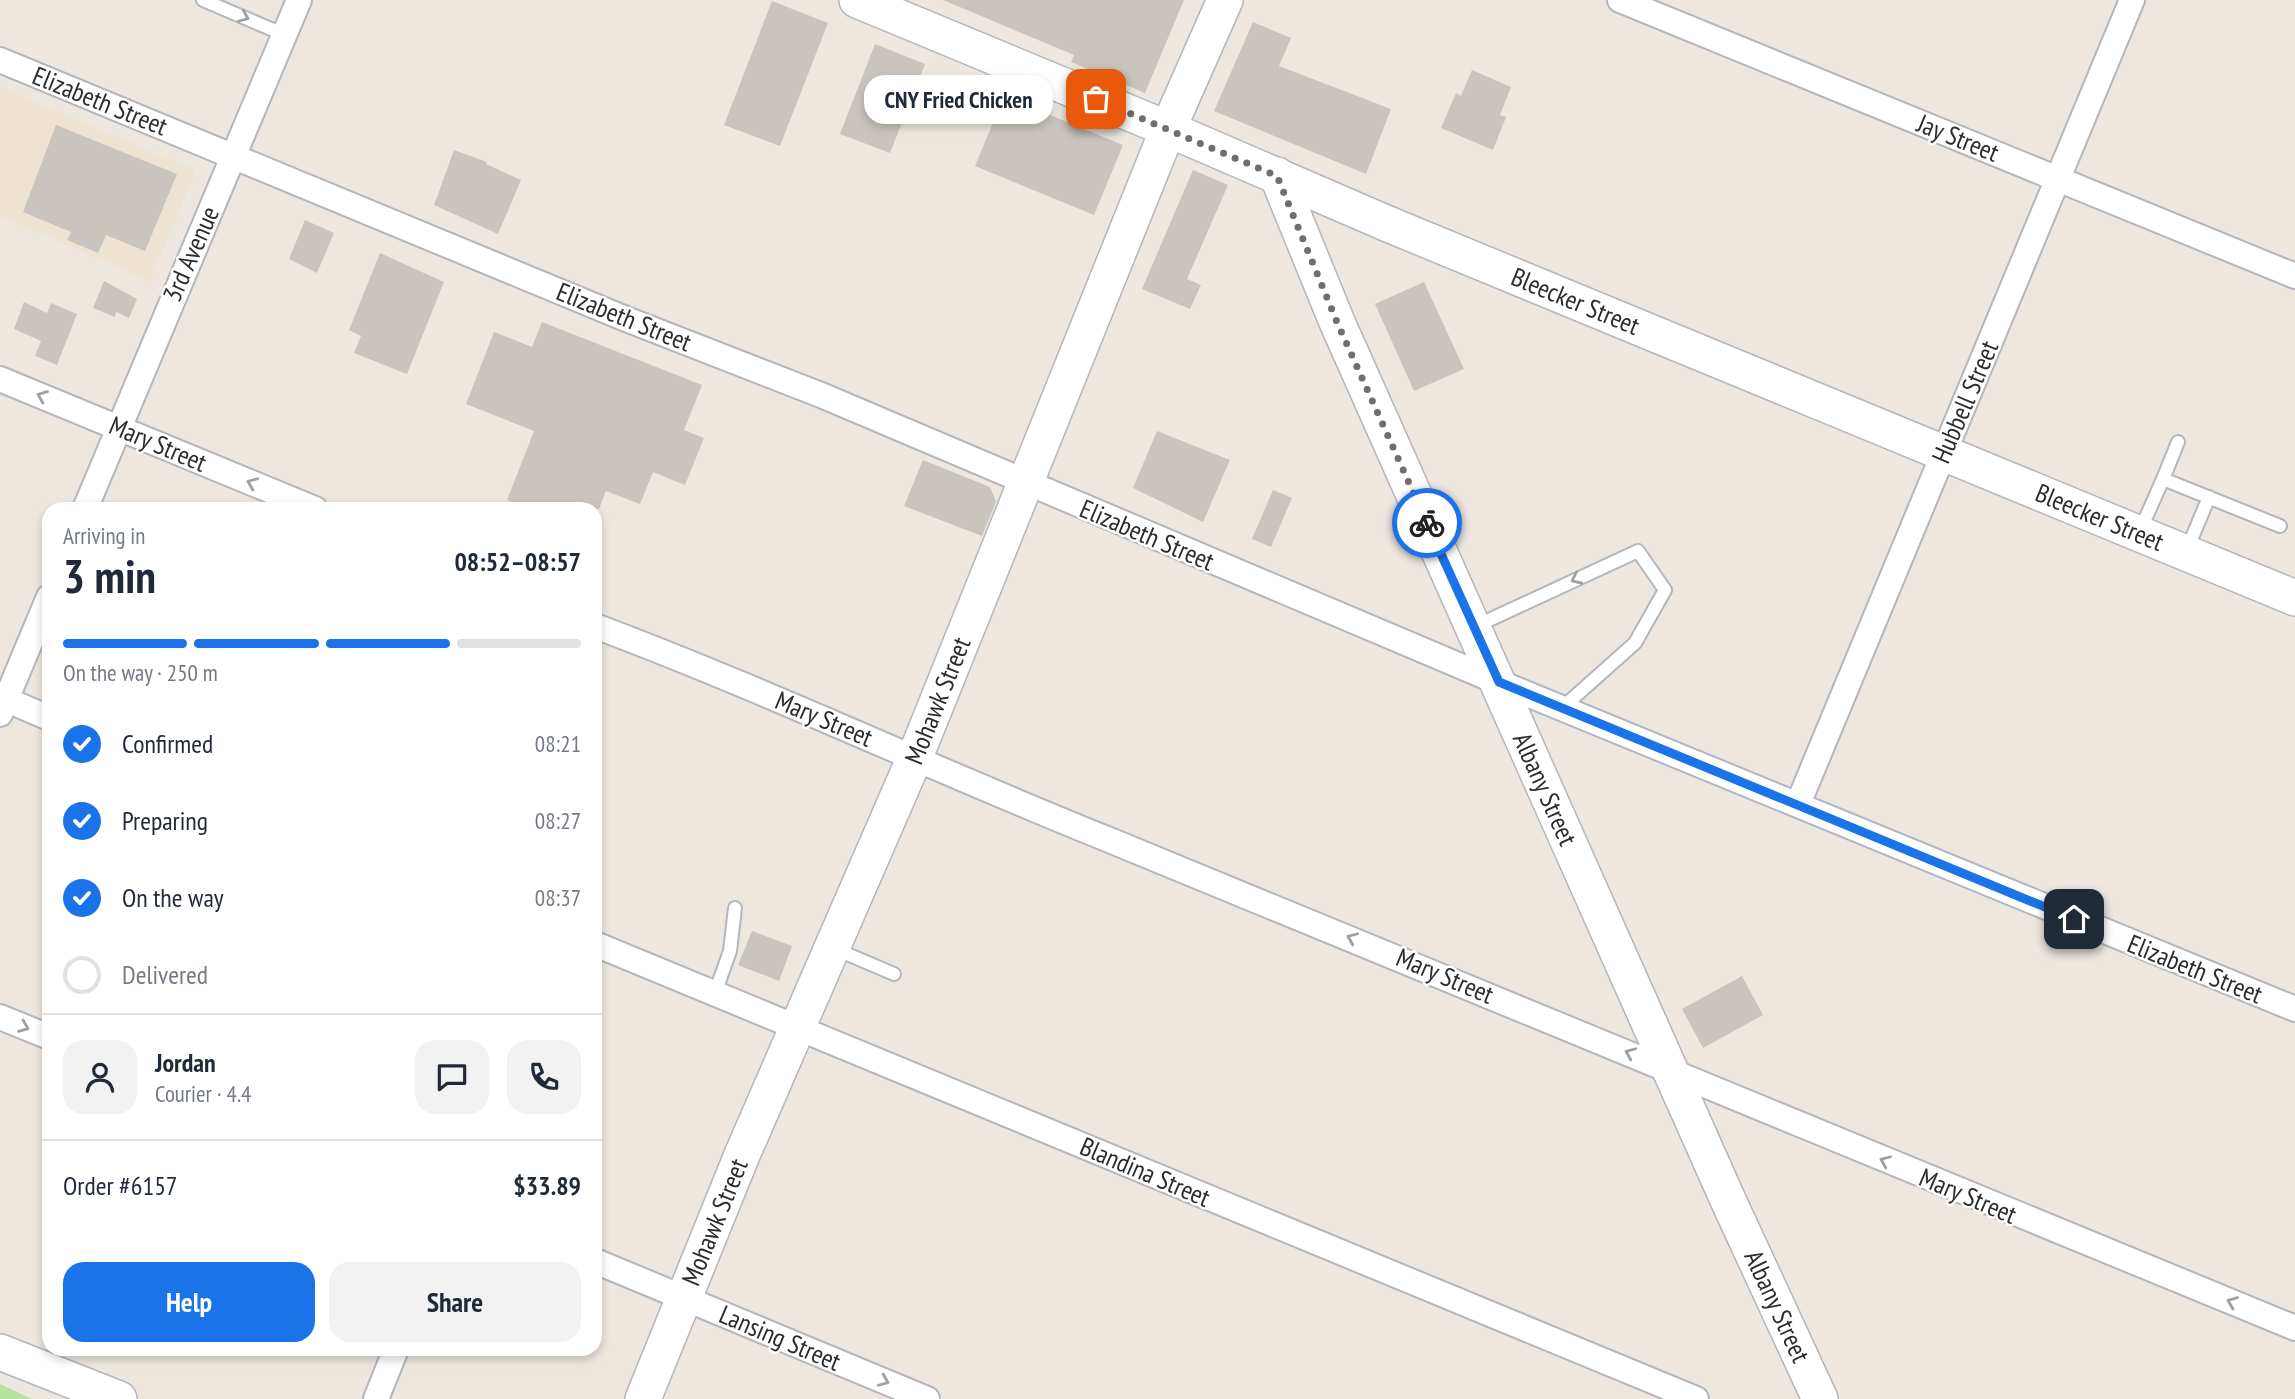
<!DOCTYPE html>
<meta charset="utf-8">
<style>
:root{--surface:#fff;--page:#f2f2f3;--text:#1f2937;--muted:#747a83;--line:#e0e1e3;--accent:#1a73e8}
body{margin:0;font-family:"PT Sans Narrow",sans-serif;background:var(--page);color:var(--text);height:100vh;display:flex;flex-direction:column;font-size:26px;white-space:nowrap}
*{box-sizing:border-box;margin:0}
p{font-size:23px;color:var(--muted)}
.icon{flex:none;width:38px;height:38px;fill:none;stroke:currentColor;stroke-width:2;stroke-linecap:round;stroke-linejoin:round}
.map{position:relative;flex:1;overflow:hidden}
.drawer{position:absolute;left:42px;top:502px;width:560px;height:854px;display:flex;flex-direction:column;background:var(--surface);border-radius:21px;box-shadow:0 4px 10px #0003}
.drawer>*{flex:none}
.pin{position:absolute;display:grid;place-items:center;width:60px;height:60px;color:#fff;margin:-30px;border-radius:14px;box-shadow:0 4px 10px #0006}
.courier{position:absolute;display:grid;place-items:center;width:70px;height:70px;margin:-35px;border:5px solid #1a73e8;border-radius:50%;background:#fff;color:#222;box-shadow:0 2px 9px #0007}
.bubble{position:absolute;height:49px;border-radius:21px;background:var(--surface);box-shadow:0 4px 10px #0003;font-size:23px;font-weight:700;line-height:49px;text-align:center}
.overview em{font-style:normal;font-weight:700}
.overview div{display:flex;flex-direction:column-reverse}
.overview{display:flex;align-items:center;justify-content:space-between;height:119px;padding:0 21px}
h1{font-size:46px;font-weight:700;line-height:52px}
.bar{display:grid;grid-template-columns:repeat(4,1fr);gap:10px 7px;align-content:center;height:84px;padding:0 21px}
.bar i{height:9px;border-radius:5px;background:var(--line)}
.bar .active{background:var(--accent)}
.bar p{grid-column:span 4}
.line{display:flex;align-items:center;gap:18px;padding:0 21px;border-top:2px solid var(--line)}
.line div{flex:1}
.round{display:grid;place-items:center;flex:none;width:74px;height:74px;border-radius:21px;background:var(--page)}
ol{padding:0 21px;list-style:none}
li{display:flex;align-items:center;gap:21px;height:77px}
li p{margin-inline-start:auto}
li .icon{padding:7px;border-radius:50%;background:var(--accent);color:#fff;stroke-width:4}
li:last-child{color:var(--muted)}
li i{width:38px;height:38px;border:4px solid var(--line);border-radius:50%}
.action{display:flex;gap:14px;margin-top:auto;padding:14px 21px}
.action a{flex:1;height:80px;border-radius:21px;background:var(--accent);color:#fff;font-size:28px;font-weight:700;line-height:80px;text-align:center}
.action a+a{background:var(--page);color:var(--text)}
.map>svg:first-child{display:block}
.education{fill:#ede3d0}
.green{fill:#b6e19f}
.building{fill:#c9c5be}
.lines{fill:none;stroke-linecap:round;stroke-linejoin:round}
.lane-casing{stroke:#b3b6bf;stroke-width:16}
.street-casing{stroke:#b3b6bf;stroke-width:28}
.secondary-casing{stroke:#b3b6bf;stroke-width:38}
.lane{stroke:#fff;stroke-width:12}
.street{stroke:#fff;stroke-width:24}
.secondary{stroke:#fff;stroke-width:35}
.oneway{stroke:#a0a0a0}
.done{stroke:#706d6b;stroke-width:7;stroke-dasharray:0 12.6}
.route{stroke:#1a73e8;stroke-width:9}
.labels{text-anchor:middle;stroke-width:5;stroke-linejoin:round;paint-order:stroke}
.street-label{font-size:26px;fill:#2c2c2c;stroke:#fff}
</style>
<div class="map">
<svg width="2295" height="1399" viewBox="0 0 2295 1399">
<rect width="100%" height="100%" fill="#ede7e0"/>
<path class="education" d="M 0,87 L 196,170 L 150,281 L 0,216 Z"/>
<path class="green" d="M 0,1384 L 32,1399 L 0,1399 Z"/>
<g class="building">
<path d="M 943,0 L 1184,0 L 1145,93 L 1071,62 L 1074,55 Z"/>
<path d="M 772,1 L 828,23 L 780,146 L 724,125 Z"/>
<path d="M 1253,22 L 1291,38 L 1279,66 L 1391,109 L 1366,174 L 1214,111 Z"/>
<path d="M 875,44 L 925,64 L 890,153 L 840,134 Z"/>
<path d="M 1472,70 L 1511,87 L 1500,115 L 1506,117 L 1493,150 L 1441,128 L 1456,93 L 1461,96 Z"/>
<path d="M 1004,96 L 1123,145 L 1094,215 L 975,166 Z"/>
<path d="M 56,125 L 177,174 L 145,251 L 106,235 L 98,253 L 67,240 L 71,232 L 23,212 Z"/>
<path d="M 454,150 L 487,162 L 486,164 L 521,180 L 498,234 L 434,205 Z"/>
<path d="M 1193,170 L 1228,185 L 1187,279 L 1201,285 L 1190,309 L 1142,289 Z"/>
<path d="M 305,220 L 334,233 L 317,273 L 289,259 Z"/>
<path d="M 380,253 L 444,282 L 407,374 L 354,353 L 361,336 L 349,330 Z"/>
<path d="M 104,281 L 137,299 L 129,318 L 116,312 L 115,317 L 93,308 Z"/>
<path d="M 1424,282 L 1464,369 L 1414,391 L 1375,304 Z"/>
<path d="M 24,302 L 47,313 L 51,303 L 77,314 L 57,365 L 35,356 L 41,341 L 14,329 Z"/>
<path d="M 542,322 L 702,385 L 684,430 L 704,438 L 685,485 L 653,472 L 640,504 L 606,491 L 599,509 L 529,509 L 507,500 L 534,431 L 466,404 L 494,332 L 532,347 Z"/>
<path d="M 1157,431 L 1230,460 L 1203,522 L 1133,488 Z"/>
<path d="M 923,460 L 990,487 L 996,502 L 982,536 L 904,506 Z"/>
<path d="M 1273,490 L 1292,498 L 1271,547 L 1252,539 Z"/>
<path d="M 752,931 L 792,946 L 779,981 L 738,965 Z"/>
<path d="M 1742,976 L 1763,1015 L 1703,1048 L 1682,1009 Z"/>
</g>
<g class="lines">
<g class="lane-casing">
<g id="lane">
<path d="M 203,0 L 285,35"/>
<path d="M 2163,479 L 2178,442"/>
<path d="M 2139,533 L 2163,479 L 2280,526"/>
<path d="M 2186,552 L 2209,497"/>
<path d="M 1476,626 L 1638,551 L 1665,590 L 1635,643 L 1562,708"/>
<path d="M 833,948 L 894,974"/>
<path d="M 715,993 L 730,951 L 735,908"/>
</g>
</g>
<g class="street-casing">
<g id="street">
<path d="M 1620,0 L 2295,276"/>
<path d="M 0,60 L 626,319 L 821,395 L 1498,682 L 2295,1009"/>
<path d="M 0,379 L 315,509"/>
<path d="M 85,509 L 299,0"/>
<path d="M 595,626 C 768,691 935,770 1107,839 C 1504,1000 1898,1168 2295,1328"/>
<path d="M 0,697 L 49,718"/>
<path d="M 0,714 L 49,597"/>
<path d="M 1798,804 L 2132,0"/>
<path d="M 595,944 L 1696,1399"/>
<path d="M 0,1017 L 49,1037"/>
<path d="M 595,1261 L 927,1399"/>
<path d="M 376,1399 L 396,1349"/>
</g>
</g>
<g class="secondary-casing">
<g id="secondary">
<path id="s1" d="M 857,0 L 1168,129 L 1388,224 L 2295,598"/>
<path id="s2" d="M 1277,175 L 1337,322 L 1728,1200 L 1820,1399"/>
<path d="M 0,1352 L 119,1399"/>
<path id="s3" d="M 643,1399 L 742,1155 L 915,757 L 1168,129 L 1225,0"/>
</g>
</g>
<use href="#lane" class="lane"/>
<use href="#street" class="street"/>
<use href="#secondary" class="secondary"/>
</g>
<defs><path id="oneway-chevron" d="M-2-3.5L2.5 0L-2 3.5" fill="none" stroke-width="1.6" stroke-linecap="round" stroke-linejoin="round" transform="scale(1.75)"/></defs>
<g class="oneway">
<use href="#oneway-chevron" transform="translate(244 17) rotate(23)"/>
<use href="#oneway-chevron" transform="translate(42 396) rotate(-158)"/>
<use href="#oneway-chevron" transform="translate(252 483) rotate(-157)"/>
<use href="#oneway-chevron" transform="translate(1576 579) rotate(155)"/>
<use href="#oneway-chevron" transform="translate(1352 938) rotate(-157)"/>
<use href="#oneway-chevron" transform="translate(24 1027) rotate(22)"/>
<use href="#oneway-chevron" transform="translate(1630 1053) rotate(-157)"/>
<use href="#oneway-chevron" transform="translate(1885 1161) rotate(-157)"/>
<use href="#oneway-chevron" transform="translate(2232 1302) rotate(-158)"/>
<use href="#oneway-chevron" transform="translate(884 1381) rotate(23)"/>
</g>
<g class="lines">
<path class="done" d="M 1096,99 L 1277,176 L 1337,322 L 1427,523"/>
<path class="route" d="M 1427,523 L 1499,682 L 2074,919"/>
</g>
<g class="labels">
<g class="street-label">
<text transform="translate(100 101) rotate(22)" y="9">Elizabeth Street</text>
<text transform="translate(1958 138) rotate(22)" y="9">Jay Street</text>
<text transform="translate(191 254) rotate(-66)" y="9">3rd Avenue</text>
<text dy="9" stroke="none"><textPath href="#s1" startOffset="779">Bleecker Street</textPath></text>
<text transform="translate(624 317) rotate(22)" y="9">Elizabeth Street</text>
<text transform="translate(1965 402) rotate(-67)" y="9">Hubbell Street</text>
<text transform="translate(158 444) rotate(23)" y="9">Mary Street</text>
<text dy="9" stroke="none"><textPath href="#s1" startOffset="1346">Bleecker Street</textPath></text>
<text transform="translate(1147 535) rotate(23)" y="9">Elizabeth Street</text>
<text dy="9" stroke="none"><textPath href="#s3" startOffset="758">Mohawk Street</textPath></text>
<text transform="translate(824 719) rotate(23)" y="9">Mary Street</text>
<text dy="9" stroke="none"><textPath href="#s2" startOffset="670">Albany Street</textPath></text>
<text transform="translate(2195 969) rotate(22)" y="9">Elizabeth Street</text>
<text transform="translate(1445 976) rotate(23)" y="9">Mary Street</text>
<text transform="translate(1145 1172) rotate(23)" y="9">Blandina Street</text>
<text transform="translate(1968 1196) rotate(23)" y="9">Mary Street</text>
<text dy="9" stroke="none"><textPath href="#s3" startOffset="191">Mohawk Street</textPath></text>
<text dy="9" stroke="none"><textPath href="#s2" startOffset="1237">Albany Street</textPath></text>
<text transform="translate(780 1338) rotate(23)" y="9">Lansing Street</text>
</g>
</g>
</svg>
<div class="pin" style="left:1096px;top:99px;background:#ea580c"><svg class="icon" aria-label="bag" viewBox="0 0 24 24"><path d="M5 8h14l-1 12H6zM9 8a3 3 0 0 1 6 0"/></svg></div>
<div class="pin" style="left:2074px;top:919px;background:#1f2937"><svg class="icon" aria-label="home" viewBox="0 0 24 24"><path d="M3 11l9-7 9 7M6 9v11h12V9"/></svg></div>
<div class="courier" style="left:1427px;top:523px"><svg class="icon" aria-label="bike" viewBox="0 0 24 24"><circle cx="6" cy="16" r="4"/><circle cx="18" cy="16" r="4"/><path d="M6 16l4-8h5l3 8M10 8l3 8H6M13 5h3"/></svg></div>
<div class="bubble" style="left:864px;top:75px;width:189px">CNY Fried Chicken</div>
<section class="drawer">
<div class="overview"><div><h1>3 min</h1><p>Arriving in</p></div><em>08:52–08:57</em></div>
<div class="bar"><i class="active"></i><i class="active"></i><i class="active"></i><i></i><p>On the way · 250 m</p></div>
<ol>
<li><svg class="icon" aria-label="check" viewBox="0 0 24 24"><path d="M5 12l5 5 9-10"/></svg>Confirmed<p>08:21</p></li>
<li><svg class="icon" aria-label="check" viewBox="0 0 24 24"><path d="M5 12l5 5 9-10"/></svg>Preparing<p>08:27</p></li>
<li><svg class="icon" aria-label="check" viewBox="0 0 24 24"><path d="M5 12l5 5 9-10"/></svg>On the way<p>08:37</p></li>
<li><i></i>Delivered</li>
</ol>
<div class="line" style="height:126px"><a class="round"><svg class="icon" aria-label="person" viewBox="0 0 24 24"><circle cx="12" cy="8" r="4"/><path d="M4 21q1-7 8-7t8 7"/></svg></a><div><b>Jordan</b><p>Courier · 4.4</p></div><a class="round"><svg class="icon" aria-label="chat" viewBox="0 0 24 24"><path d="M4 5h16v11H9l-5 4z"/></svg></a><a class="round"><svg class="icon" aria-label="phone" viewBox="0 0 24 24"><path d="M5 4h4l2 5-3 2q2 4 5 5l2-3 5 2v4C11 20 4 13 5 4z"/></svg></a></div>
<div class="line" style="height:91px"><div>Order #6157</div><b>$33.89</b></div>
<div class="action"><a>Help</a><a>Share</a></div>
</section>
</div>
